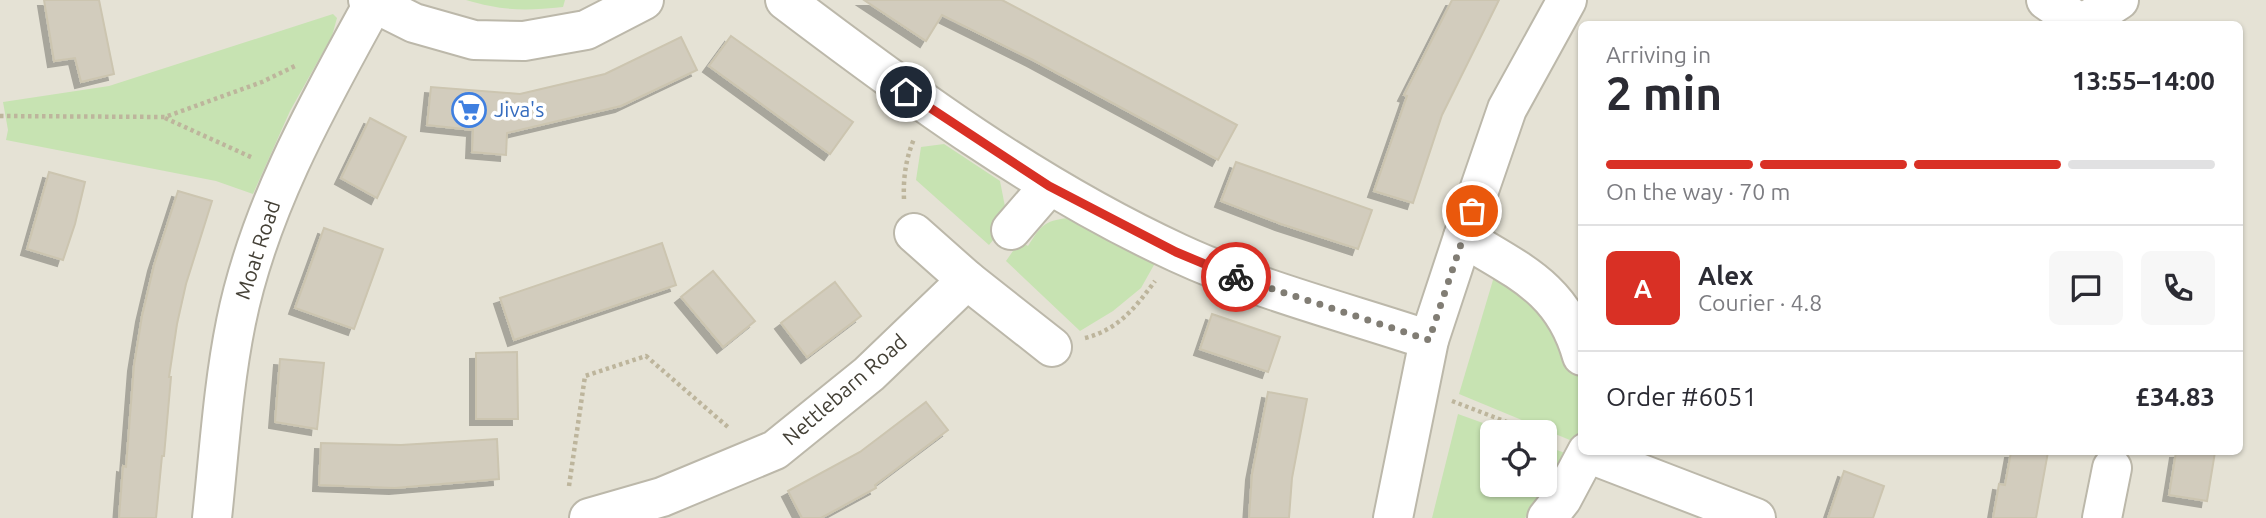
<!DOCTYPE html>
<meta charset="utf-8">
<style>
:root{--surface:#fff;--page:#f7f7f7;--text:#2b2b33;--muted:#7c7c81;--line:#e1e1e2;--accent:#d93025}
body{margin:0;font-family:Ubuntu,sans-serif;background:var(--page);color:var(--text);height:100vh;display:flex;flex-direction:column;font-size:26px;white-space:nowrap}
*{box-sizing:border-box;margin:0}
p{font-size:23px;color:var(--muted)}
.icon{flex:none;width:38px;height:38px;fill:none;stroke:currentColor;stroke-width:2;stroke-linecap:round;stroke-linejoin:round}
.map{position:relative;flex:1;overflow:hidden}
.panel{position:absolute;left:1578px;top:21px;width:665px;height:434px;display:flex;flex-direction:column;background:var(--surface);border-radius:10px;box-shadow:0 2px 5px #0004}
.panel>*{flex:none}
.tools{position:absolute;left:1480px;top:420px;display:grid;gap:14px}
.tools a{display:grid;place-items:center;width:77px;height:77px;border-radius:10px;background:var(--surface);box-shadow:0 2px 5px #0004;font-size:35px}
.pin{position:absolute;display:grid;place-items:center;width:60px;height:60px;color:#fff;margin:-30px;border:4px solid #fff;border-radius:50%;box-shadow:0 2px 7px #0007}
.courier{position:absolute;display:grid;place-items:center;width:70px;height:70px;margin:-35px;border:5px solid #d93025;border-radius:50%;background:#fff;color:#222;box-shadow:0 2px 9px #0007}
.headline em{font-style:normal;font-weight:700}
.headline div{display:flex;flex-direction:column-reverse}
.headline{display:flex;align-items:center;justify-content:space-between;height:119px;padding:0 28px}
h1{font-size:46px;font-weight:700;line-height:52px}
.bar{display:grid;grid-template-columns:repeat(4,1fr);gap:10px 7px;align-content:center;height:84px;padding:0 28px}
.bar i{height:9px;border-radius:5px;background:var(--line)}
.bar .on{background:var(--accent)}
.bar p{grid-column:span 4}
.line{display:flex;align-items:center;gap:18px;padding:0 28px;border-top:2px solid var(--line)}
.line div{flex:1}
.round{display:grid;place-items:center;flex:none;width:74px;height:74px;border-radius:10px;background:var(--page)}
.map>svg:first-child{display:block}
.residential{fill:#e5e2d5;fill-rule:evenodd}
.green{fill:#c7e3b2}
.building{fill:#d2ccbd;stroke:#ccc5b0;stroke-width:2;filter:url(#shadow)}
.lines{fill:none;stroke-linecap:round;stroke-linejoin:round}
.minor-casing{stroke:#bcb8aa;stroke-width:42}
.path{stroke:#bdb59c;stroke-width:4.5;stroke-dasharray:3.5 3.5;stroke-linecap:butt}
.minor{stroke:#fff;stroke-width:38}
.done{stroke:#817d74;stroke-width:7;stroke-dasharray:0 12.6}
.route{stroke:#d93025;stroke-width:9}
.labels{text-anchor:middle;stroke-width:7;stroke-linejoin:round;paint-order:stroke}
.shop-label{font-size:21px;fill:#366cbe;stroke:#fff;text-anchor:start}
.street-label{font-size:21px;fill:#444036;stroke:#fff}
</style>
<div class="map">
<svg width="2266" height="518" viewBox="0 0 2266 518">
<defs>
<filter id="shadow"><feDropShadow dx="-6" dy="6" stdDeviation="0" flood-color="#0004"/></filter>
</defs>
<rect width="100%" height="100%" fill="#f2efe6"/>
<path class="residential" d="M 0,0 L 2266,0 L 2266,518 L 0,518 ZM 1582,24 L 2240,24 L 2240,452 L 1582,452 ZM 1493,432 L 1545,432 L 1545,485 L 1493,485 Z"/>
<g class="green">
<path d="M 466,0 L 565,0 L 563,7 C 525,11 503,11 466,0 Z"/>
<path d="M 333,14 L 337,18 L 332,36 L 290,111 L 253,194 L 216,181 L 6,140 L 8,130 L 3,102 L 109,86 Z"/>
<path d="M 944,144 L 1000,181 L 1008,222 L 989,245 L 916,180 L 921,147 Z"/>
<path d="M 1068,218 L 1159,256 L 1141,288 L 1113,311 L 1080,331 L 1006,261 L 1020,241 L 1028,246 C 1041,226 1043,221 1068,218 Z"/>
<path d="M 1496,270 L 1538,291 L 1581,374 L 1582,425 L 1577,443 L 1459,394 Z"/>
<path d="M 1458,414 L 1508,432 L 1493,432 L 1493,485 L 1545,485 L 1545,446 L 1574,456 L 1525,518 L 1432,518 Z"/>
</g>
<g class="building">
<path d="M 44,0 L 99,0 L 114,74 L 81,82 L 75,58 L 54,61 Z"/>
<path d="M 864,0 L 1002,0 L 1237,125 L 1218,160 L 1033,60 L 942,15 L 926,41 Z"/>
<path d="M 1452,0 L 1499,0 L 1442,115 L 1413,203 L 1374,191 L 1407,96 L 1404,95 Z"/>
<path d="M 731,36 L 853,122 L 830,154 L 709,66 Z"/>
<path d="M 681,37 L 697,70 L 621,106 L 507,133 L 506,155 L 472,152 L 473,130 L 427,125 L 431,87 L 520,94 L 605,74 Z"/>
<path d="M 370,118 L 406,137 L 377,198 L 341,178 Z"/>
<path d="M 1236,162 L 1372,210 L 1358,249 L 1281,224 L 1221,201 Z"/>
<path d="M 49,172 L 85,182 L 75,224 L 63,260 L 27,249 Z"/>
<path d="M 178,191 L 212,201 L 186,284 L 177,324 L 169,377 L 171,377 L 164,456 L 162,456 L 156,518 L 119,518 L 123,466 L 126,467 L 134,365 L 142,316 L 154,265 Z"/>
<path d="M 324,228 L 383,249 L 354,329 L 295,308 Z"/>
<path d="M 662,243 L 676,285 L 514,340 L 500,298 Z"/>
<path d="M 713,271 L 755,321 L 723,347 L 681,297 Z"/>
<path d="M 835,282 L 861,316 L 807,357 L 781,323 Z"/>
<path d="M 1212,314 L 1280,337 L 1268,372 L 1200,349 Z"/>
<path d="M 517,352 L 518,419 L 476,419 L 476,353 Z"/>
<path d="M 280,359 L 324,363 L 317,429 L 275,422 Z"/>
<path d="M 1268,392 L 1307,399 L 1292,478 L 1289,518 L 1249,518 L 1252,474 Z"/>
<path d="M 926,402 L 948,430 L 875,485 L 876,488 L 821,518 L 802,518 L 788,491 L 860,452 Z"/>
<path d="M 497,439 L 499,479 L 395,488 L 319,485 L 321,443 L 401,445 Z"/>
<path d="M 2011,452 L 2048,452 L 2036,518 L 1993,518 L 1999,484 L 2005,485 Z"/>
<path d="M 2176,452 L 2215,452 L 2207,501 L 2169,495 Z"/>
<path d="M 1844,471 L 1884,486 L 1873,518 L 1828,518 Z"/>
</g>
<g class="lines">
<g class="minor-casing">
<g id="minor">
<path d="M 368,0 L 414,23 L 474,40 L 524,41 L 586,30 L 644,0"/>
<path d="M 785,0 C 909,94 1035,187 1178,253 C 1258,290 1345,312 1429,340"/>
<path d="M 2046,0 L 2081,24"/>
<path d="M 2082,24 L 2119,0"/>
<path d="M 1011,230 L 1049,186"/>
<path d="M 914,233 L 967,280 L 1052,347"/>
<path d="M 1463,237 C 1518,271 1563,288 1582,356"/>
<path d="M 1587,453 L 1756,518"/>
<path d="M 212,518 C 219,453 223,386 236,322 C 259,208 318,104 373,4"/>
<path d="M 589,518 L 662,497 L 775,450 L 869,374 L 967,280"/>
<path d="M 1393,518 L 1429,340 L 1463,237 L 1507,109 L 1567,0"/>
<path d="M 1547,518 L 1562,499 L 1587,452"/>
<path d="M 2102,518 L 2112,468"/>
</g>
</g>
<g class="path">
<path d="M 0,116 L 165,117 L 262,82 L 297,65"/>
<path d="M 165,118 L 253,158"/>
<path d="M 904,199 C 903,178 906,158 914,139"/>
<path d="M 1085,338 C 1118,330 1136,307 1155,281"/>
<path d="M 1452,401 L 1533,432"/>
<path d="M 569,486 L 585,376 L 646,356 L 729,428"/>
</g>
<use href="#minor" class="minor"/>
</g>
<g class="lines">
<path class="done" d="M 1236,277 L 1429,340 L 1472,211"/>
<path class="route" d="M 906,92 L 1049,186 L 1176,252 L 1236,277"/>
</g>
<defs>
<g id="supermarket-ring" transform="scale(1.75)"><circle r="9.5" fill="#fff" stroke="#3f7fe0" stroke-width="1.5"/><path d="M-6-5.5h2.5l.6 2H6L4.5 2H-2.5L-4.4-4H-6ZM-1.5 3.2a1.3 1.3 0 1 0 .1 0ZM3 3.2a1.3 1.3 0 1 0 .1 0Z" fill="#3f7fe0"/></g>
</defs>
<g fill-rule="evenodd">
<use href="#supermarket-ring" x="469" y="110"/>
</g>
<g class="labels">
<g class="shop-label">
<text x="494" y="117">Jiva's</text>
</g>
<g class="street-label">
<text transform="translate(258 250) rotate(-72)" y="7">Moat Road</text>
<text transform="translate(845 390) rotate(-41)" y="7">Nettlebarn Road</text>
</g>
</g>
</svg>
<div class="tools">
<a><svg class="icon" aria-label="locate" viewBox="0 0 24 24"><circle cx="12" cy="12" r="6"/><path d="M12 2v4M12 18v4M2 12h4M18 12h4"/></svg></a>
</div>
<div class="pin" style="left:1472px;top:211px;background:#ea580c"><svg class="icon" aria-label="bag" viewBox="0 0 24 24"><path d="M5 8h14l-1 12H6zM9 8a3 3 0 0 1 6 0"/></svg></div>
<div class="pin" style="left:906px;top:92px;background:#1f2937"><svg class="icon" aria-label="home" viewBox="0 0 24 24"><path d="M3 11l9-7 9 7M6 9v11h12V9"/></svg></div>
<div class="courier" style="left:1236px;top:277px"><svg class="icon" aria-label="bike" viewBox="0 0 24 24"><circle cx="6" cy="16" r="4"/><circle cx="18" cy="16" r="4"/><path d="M6 16l4-8h5l3 8M10 8l3 8H6M13 5h3"/></svg></div>
<section class="panel">
<div class="headline"><div><h1>2 min</h1><p>Arriving in</p></div><em>13:55–14:00</em></div>
<div class="bar"><i class="on"></i><i class="on"></i><i class="on"></i><i></i><p>On the way · 70 m</p></div>
<div class="line" style="height:126px"><b class="round" style="background:var(--accent);color:#fff">A</b><div><b>Alex</b><p>Courier · 4.8</p></div><a class="round"><svg class="icon" aria-label="chat" viewBox="0 0 24 24"><path d="M4 5h16v11H9l-5 4z"/></svg></a><a class="round"><svg class="icon" aria-label="phone" viewBox="0 0 24 24"><path d="M5 4h4l2 5-3 2q2 4 5 5l2-3 5 2v4C11 20 4 13 5 4z"/></svg></a></div>
<div class="line" style="height:91px"><div>Order #6051</div><b>£34.83</b></div>
</section>
</div>
